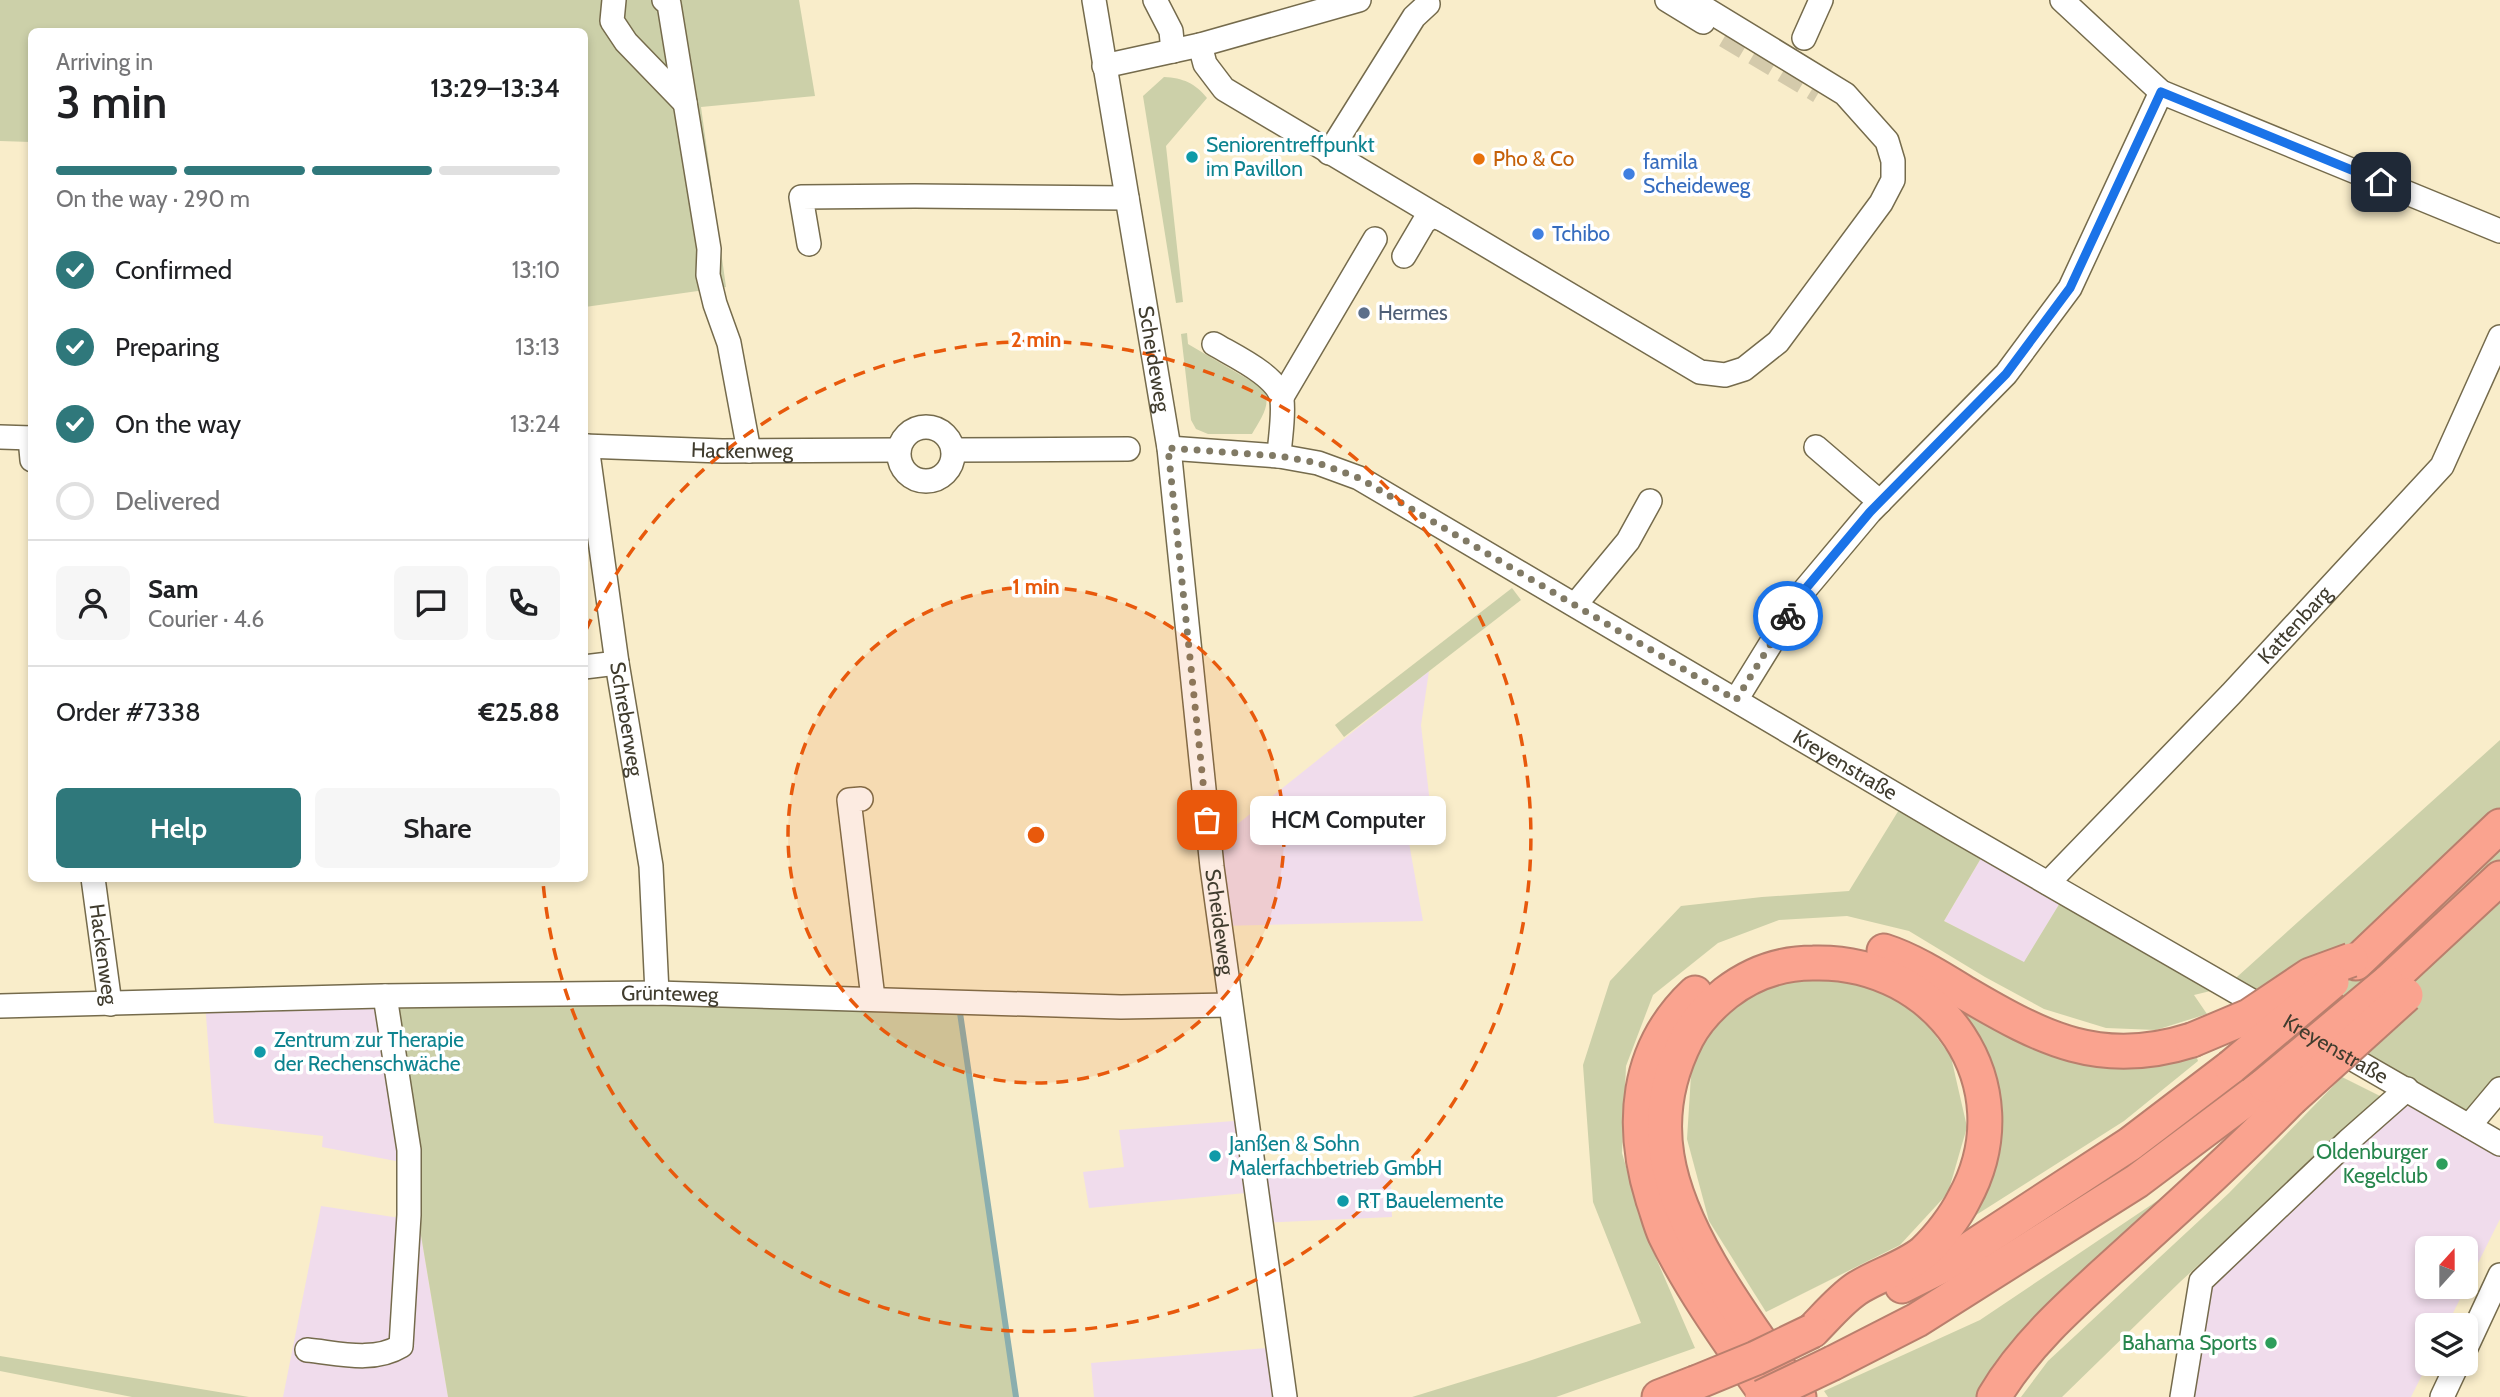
<!DOCTYPE html>
<meta charset="utf-8">
<style>
:root{--surface:#fff;--page:#f6f6f6;--text:#202124;--muted:#757577;--line:#e0e0e0;--accent:#2f787b}
body{margin:0;font-family:Cabin,sans-serif;background:var(--page);color:var(--text);height:100vh;display:flex;flex-direction:column;font-size:26px;white-space:nowrap}
*{box-sizing:border-box;margin:0}
p{font-size:23px;color:var(--muted)}
.icon{flex:none;width:38px;height:38px;fill:none;stroke:currentColor;stroke-width:2;stroke-linecap:round;stroke-linejoin:round}
.map{position:relative;flex:1;overflow:hidden}
.panel{position:absolute;left:28px;top:28px;width:560px;height:854px;display:flex;flex-direction:column;background:var(--surface);border-radius:10px;box-shadow:0 4px 10px #0003}
.panel>*{flex:none}
.needle{width:46px;rotate:21deg}
.buttons{position:absolute;left:2415px;top:1236px;display:grid;gap:14px}
.buttons a{display:grid;place-items:center;width:63px;height:63px;border-radius:10px;background:var(--surface);box-shadow:0 4px 10px #0003;font-size:35px}
.pin{position:absolute;display:grid;place-items:center;width:60px;height:60px;color:#fff;margin:-30px;border-radius:14px;box-shadow:0 4px 10px #0006}
.courier{position:absolute;display:grid;place-items:center;width:70px;height:70px;margin:-35px;border:5px solid #1a73e8;border-radius:50%;background:#fff;color:#222;box-shadow:0 2px 9px #0007}
.bubble{position:absolute;height:49px;border-radius:10px;background:var(--surface);box-shadow:0 4px 10px #0003;font-size:23px;font-weight:600;line-height:49px;text-align:center}
.headline em{font-style:normal;font-weight:600}
.headline div{display:flex;flex-direction:column-reverse}
.headline{display:flex;align-items:center;justify-content:space-between;height:119px;padding:0 28px}
h1{font-size:46px;font-weight:600;line-height:52px}
.bar{display:grid;grid-template-columns:repeat(4,1fr);gap:10px 7px;align-content:center;height:84px;padding:0 28px}
.bar i{height:9px;border-radius:5px;background:var(--line)}
.bar .active{background:var(--accent)}
.bar p{grid-column:span 4}
.line{display:flex;align-items:center;gap:18px;padding:0 28px;border-top:2px solid var(--line)}
.line div{flex:1}
.round{display:grid;place-items:center;flex:none;width:74px;height:74px;border-radius:10px;background:var(--page)}
ol{padding:0 28px;list-style:none}
li{display:flex;align-items:center;gap:21px;height:77px}
li p{margin-inline-start:auto}
li .icon{padding:7px;border-radius:50%;background:var(--accent);color:#fff;stroke-width:4}
li:last-child{color:var(--muted)}
li i{width:38px;height:38px;border:4px solid var(--line);border-radius:50%}
.primary-button{display:flex;gap:14px;margin-top:auto;padding:14px 28px}
.primary-button a{flex:1;height:80px;border-radius:10px;background:var(--accent);color:#fff;font-size:28px;font-weight:600;line-height:80px;text-align:center}
.primary-button a+a{background:var(--page);color:var(--text)}
.map>svg:first-child{display:block}
.commercial{fill:#f0dcec;fill-rule:evenodd}
.green{fill:#ccd0a9}
.lines{fill:none;stroke-linecap:round;stroke-linejoin:round}
.stream{stroke:#8aaeae;stroke-width:6}
.minor-tunnel{stroke:#d4caab;stroke-width:23;stroke-dasharray:23 11;stroke-linecap:butt}
.minor-casing{stroke:#756b4c;stroke-width:26}
.highway-casing{stroke:#b97f6d;stroke-width:37}
.minor{stroke:#fff;stroke-width:23}
.highway{stroke:#faa38f;stroke-width:33}
.highway-bridge-casing{stroke:#b97f6d;stroke-width:37;stroke-linecap:butt}
.highway-bridge{stroke:#faa38f;stroke-width:33}
.done{stroke:#817a65;stroke-width:7;stroke-dasharray:0 12.6}
.route{stroke:#1a73e8;stroke-width:9}
.ring{fill:none;stroke:#e8590c;stroke-width:3.5;stroke-dasharray:12 9}
.culture-dot{fill:#0f9aa8;stroke:#fff;stroke-width:2.5}
.food-dot{fill:#e8710a;stroke:#fff;stroke-width:2.5}
.shop-dot{fill:#3f7fe0;stroke:#fff;stroke-width:2.5}
.service-dot{fill:#5c6f8a;stroke:#fff;stroke-width:2.5}
.leisure-dot{fill:#2e9e5b;stroke:#fff;stroke-width:2.5}
.labels{text-anchor:middle;stroke-width:7;stroke-linejoin:round;paint-order:stroke}
.culture-label{font-size:21px;fill:#0d838f;stroke:#fff;text-anchor:start}
.food-label{font-size:21px;fill:#c56008;stroke:#fff;text-anchor:start}
.shop-label{font-size:21px;fill:#366cbe;stroke:#fff;text-anchor:start}
.service-label{font-size:21px;fill:#4e5e75;stroke:#fff;text-anchor:start}
.street-label{font-size:21px;fill:#403c2e;stroke:#fff}
.leisure-label{font-size:21px;fill:#27864d;stroke:#fff;text-anchor:end}
.centre{fill:#e8590c;stroke:#fff;stroke-width:3.5}
.ring-label{font-size:21px;text-anchor:middle;font-weight:bold;fill:#e8590c;stroke:#fff;stroke-width:7;stroke-linejoin:round;paint-order:stroke}
</style>
<div class="map">
<svg width="2500" height="1397" viewBox="0 0 2500 1397">
<rect width="100%" height="100%" fill="#f9edca"/>
<g class="commercial">
<path d="M 1429,671 L 1421,725 L 1434,838 L 1409,843 L 1423,921 L 1220,926 L 1210,846 Z"/>
<path d="M 1987,848 L 2066,893 L 2024,963 L 1944,921 Z"/>
<path d="M 381,996 L 448,1397 L 283,1397 L 321,1206 L 400,1218 L 401,1162 L 322,1147 L 323,1136 L 214,1123 L 205,1002 Z"/>
<path d="M 2407,1089 L 2500,1144 L 2500,1219 L 2447,1325 L 2427,1325 L 2428,1363 L 2411,1397 L 2182,1397 L 2201,1281 ZM 2427,1248 L 2466,1248 L 2466,1286 L 2427,1286 Z"/>
<path d="M 1246,1120 L 1254,1170 L 1390,1164 L 1392,1217 L 1261,1223 L 1256,1192 L 1089,1208 L 1083,1172 L 1124,1167 L 1119,1130 Z"/>
<path d="M 1278,1347 L 1285,1397 L 1094,1397 L 1091,1363 Z"/>
</g>
<g class="green">
<path d="M 0,0 L 799,0 L 815,96 L 701,107 L 726,287 L 585,307 L 584,32 L 32,32 L 31,142 L 0,141 Z"/>
<path d="M 1164,77 C 1183,78 1195,83 1207,98 L 1166,146 L 1183,302 L 1176,303 L 1143,96 Z"/>
<path d="M 1187,333 L 1188,344 L 1263,388 C 1273,404 1260,420 1252,434 L 1208,434 L 1196,429 L 1191,420 L 1181,334 Z"/>
<path d="M 1512,588 L 1521,600 L 1344,737 L 1335,725 Z"/>
<path d="M 2500,740 L 2500,1081 L 2459,1121 L 2227,987 L 2194,995 L 2207,1014 L 2156,1030 L 2106,1028 L 2044,1009 L 1985,977 L 1909,931 L 1847,916 L 1779,920 L 1718,943 L 1653,995 L 1626,1066 L 1622,1153 L 1646,1235 L 1695,1348 L 1556,1397 L 1412,1397 L 1526,1362 L 1641,1323 L 1593,1202 L 1583,1065 L 1610,981 L 1681,906 L 1762,897 L 1849,891 L 1905,800 L 1987,848 L 1944,921 L 2024,962 L 2066,893 L 2227,986 Z"/>
<path d="M 1849,975 L 1914,1006 L 1951,1057 L 1967,1127 L 1948,1193 L 1900,1245 L 1766,1312 L 1709,1221 L 1687,1139 L 1692,1059 L 1723,1005 L 1781,976 Z"/>
<path d="M 381,996 L 958,1001 L 1016,1397 L 448,1397 Z"/>
<path d="M 1952,997 L 2013,1036 L 2071,1062 L 2133,1064 L 2196,1055 L 2198,1061 L 2124,1121 L 1965,1222 L 1995,1158 L 2001,1103 L 1987,1052 Z"/>
<path d="M 2342,1077 L 2382,1097 L 2180,1282 L 2062,1397 L 2021,1397 L 2048,1361 L 2229,1193 Z"/>
<path d="M 2209,1166 L 1982,1397 L 1828,1397 L 1824,1391 L 1980,1320 Z"/>
<path d="M 0,1356 L 249,1397 L 132,1397 L 0,1371 Z"/>
</g>
<g class="lines">
<path class="stream" d="M 959,1006 L 1016,1397"/>
<path class="minor-tunnel" d="M 1725,36 L 1819,92"/>
<g class="minor-casing">
<g id="minor">
<path d="M 614,0 L 612,21 L 626,42 L 685,103"/>
<path d="M 664,0 L 669,4 L 709,249 L 708,275 L 715,304 L 729,343 L 749,451"/>
<path id="s1" d="M 1094,0 L 1169,448 L 1212,867 L 1285,1397"/>
<path d="M 1155,0 L 1171,31 L 1173,51"/>
<path d="M 1667,0 L 1703,22"/>
<path d="M 2062,0 L 2161,92 L 2500,231"/>
<path d="M 1804,38 L 1821,0"/>
<path d="M 1200,45 L 1205,64 L 1224,89 L 1442,219"/>
<path d="M 1104,66 L 1200,45 L 1359,0"/>
<path d="M 1329,153 L 1414,17 L 1428,4"/>
<path d="M 809,244 L 801,197 L 915,196 L 1127,198"/>
<path d="M 1404,256 L 1424,222 L 1433,216 L 1442,219 L 1700,372 L 1725,375 L 1744,369 L 1778,342 L 1881,203 L 1893,180 L 1893,161 L 1887,141 L 1845,94 L 1691,0"/>
<path d="M 1214,344 C 1232,355 1279,376 1282,400 C 1284,417 1280,438 1279,456"/>
<path d="M 1282,397 L 1375,239"/>
<circle cx="926" cy="454" r="27"/>
<path d="M 0,437 L 32,438"/>
<path d="M 30,438 L 32,460"/>
<path id="s2" d="M 584,446 L 722,451 L 899,450"/>
<path id="s3" d="M 587,446 L 617,663 L 651,866 L 657,993"/>
<path d="M 1816,447 L 1880,502"/>
<path id="s4" d="M 1169,448 L 1279,456 L 1318,463 L 1359,478 L 1952,828 L 2500,1144"/>
<path d="M 953,450 L 1128,449"/>
<path d="M 1575,605 L 1628,541 L 1650,501"/>
<path d="M 584,667 L 617,663"/>
<path d="M 1736,700 L 1802,593 L 1870,512 L 2006,374 L 2070,288 L 2161,92"/>
<path d="M 861,799 L 849,800 L 873,998"/>
<path id="s5" d="M 93,878 L 110,1004"/>
<path id="s6" d="M 2048,883 L 2231,694 L 2442,466 L 2500,337"/>
<path id="s7" d="M 0,1006 L 381,996 L 657,993 L 1121,1007 L 1230,1005"/>
<path d="M 2469,1126 L 2500,1089"/>
<path d="M 2466,1348 L 2500,1275"/>
<path d="M 307,1350 C 338,1353 373,1363 401,1346 L 409,1215 L 409,1150 L 385,996"/>
<path d="M 2182,1397 L 2201,1281 L 2348,1141 L 2407,1089"/>
<path d="M 2442,1397 L 2458,1363"/>
</g>
</g>
<g class="highway-casing">
<g id="highway">
<path d="M 1884,951 C 1912,960 1939,977 1965,993 C 2043,1039 2101,1069 2192,1040"/>
<path d="M 2356,963 L 2500,826"/>
<path d="M 2387,983 L 2500,878"/>
<path d="M 1695,993 C 1635,1049 1630,1126 1653,1200 C 1657,1211 1660,1224 1665,1235 C 1692,1291 1733,1347 1768,1397"/>
<path d="M 1902,1286 L 1948,1263 L 2130,1144 L 2231,1067"/>
<path d="M 1833,1363 L 1917,1320 L 2137,1181 L 2265,1085"/>
<path d="M 1659,1397 L 1695,1383"/>
<path d="M 1799,1397 C 1752,1329 1680,1238 1667,1156 C 1660,1114 1668,1075 1687,1038 C 1696,1021 1711,1005 1726,993 C 1752,973 1782,963 1813,963 C 1939,959 2027,1085 1964,1199 C 1955,1217 1939,1238 1924,1252 C 1905,1268 1877,1275 1856,1289 C 1840,1300 1826,1317 1812,1331"/>
<path d="M 1994,1397 C 2028,1339 2083,1294 2132,1249 C 2186,1200 2240,1151 2291,1099"/>
</g>
</g>
<use href="#minor" class="minor"/>
<use href="#highway" class="highway"/>
<g class="highway-bridge-casing">
<g id="highway-bridge">
<path d="M 2192,1040 L 2249,1016 L 2310,975 L 2351,960"/>
<path d="M 2231,1067 L 2332,982"/>
<path d="M 2265,1085 L 2387,983"/>
<path d="M 2291,1099 L 2406,995"/>
<path d="M 1695,1383 L 1756,1358 L 1812,1331"/>
<path d="M 1762,1397 L 1833,1363"/>
</g>
</g>
<use href="#highway-bridge" class="highway-bridge"/>
</g>
<g class="lines">
<path class="done" d="M 1207,820 L 1168,448 L 1279,456 L 1318,463 L 1359,478 L 1736,700 L 1788,616"/>
<path class="route" d="M 1788,616 L 1802,593 L 1870,512 L 2006,374 L 2070,288 L 2161,92 L 2381,182"/>
</g>
<circle cx="1036" cy="835" r="248" fill="#e8590c" fill-opacity=".12"/>
<g class="ring">
<circle cx="1036" cy="835" r="248"/>
<path d="M586 630A495 495 0 1 1 543 882"/>
</g>
<g class="culture-dot">
<circle cx="1192" cy="157" r="7"/>
<circle cx="260" cy="1052" r="7"/>
<circle cx="1215" cy="1156" r="7"/>
<circle cx="1343" cy="1201" r="7"/>
</g>
<circle class="food-dot" cx="1479" cy="159" r="7"/>
<g class="shop-dot">
<circle cx="1629" cy="174" r="7"/>
<circle cx="1538" cy="234" r="7"/>
</g>
<circle class="service-dot" cx="1364" cy="313" r="7"/>
<g class="leisure-dot">
<circle cx="2442" cy="1164" r="7"/>
<circle cx="2271" cy="1343" r="7"/>
</g>
<g class="labels">
<g class="culture-label">
<text x="1206" y="152">Seniorentreffpunkt<tspan x="1206" dy="24">im Pavillon</tspan></text>
<text x="274" y="1047">Zentrum zur Therapie<tspan x="274" dy="24">der Rechenschwäche</tspan></text>
<text x="1229" y="1151">Janßen &amp; Sohn<tspan x="1229" dy="24">Malerfachbetrieb GmbH</tspan></text>
<text x="1357" y="1208">RT Bauelemente</text>
</g>
<g class="food-label">
<text x="1493" y="166">Pho &amp; Co</text>
</g>
<g class="shop-label">
<text x="1643" y="169">famila<tspan x="1643" dy="24">Scheideweg</tspan></text>
<text x="1552" y="241">Tchibo</text>
</g>
<g class="service-label">
<text x="1378" y="320">Hermes</text>
</g>
<g class="street-label">
<text dy="7" stroke="none"><textPath href="#s1" startOffset="364">Scheideweg</textPath></text>
<text dy="7" stroke="none"><textPath href="#s2" startOffset="158">Hackenweg</textPath></text>
<text dy="7" stroke="none"><textPath href="#s6" startOffset="357">Kattenbarg</textPath></text>
<text dy="7" stroke="none"><textPath href="#s3" startOffset="276">Schreberweg</textPath></text>
<text dy="7" stroke="none"><textPath href="#s4" startOffset="758">Kreyenstraße</textPath></text>
<text dy="7" stroke="none"><textPath href="#s1" startOffset="931">Scheideweg</textPath></text>
<text dy="7" stroke="none"><textPath href="#s5" startOffset="77">Hackenweg</textPath></text>
<text dy="7" stroke="none"><textPath href="#s7" startOffset="670">Grünteweg</textPath></text>
<text dy="7" stroke="none"><textPath href="#s4" startOffset="1325">Kreyenstraße</textPath></text>
</g>
<g class="leisure-label">
<text x="2428" y="1159">Oldenburger<tspan x="2428" dy="24">Kegelclub</tspan></text>
<text x="2257" y="1350">Bahama Sports</text>
</g>
</g>
<circle cx="1036" cy="835" r="10" class="centre"/>
<g class="ring-label">
<text x="1036" y="347">2 min</text>
<text x="1036" y="594">1 min</text>
</g>
</svg>
<div class="buttons">
<a><svg class="needle" viewBox="-14 -14 28 28"><path d="M0-13l5 13h-10z" fill="#e53935"/><path d="M0 13l5-13h-10z" fill="#757577"/></svg></a>
<a><svg class="icon" aria-label="layers" viewBox="0 0 24 24"><path d="M12 4l9 5-9 5-9-5zM3 14l9 5 9-5"/></svg></a>
</div>
<div class="pin" style="left:1207px;top:820px;background:#ea580c"><svg class="icon" aria-label="bag" viewBox="0 0 24 24"><path d="M5 8h14l-1 12H6zM9 8a3 3 0 0 1 6 0"/></svg></div>
<div class="pin" style="left:2381px;top:182px;background:#1f2937"><svg class="icon" aria-label="home" viewBox="0 0 24 24"><path d="M3 11l9-7 9 7M6 9v11h12V9"/></svg></div>
<div class="courier" style="left:1788px;top:616px"><svg class="icon" aria-label="bike" viewBox="0 0 24 24"><circle cx="6" cy="16" r="4"/><circle cx="18" cy="16" r="4"/><path d="M6 16l4-8h5l3 8M10 8l3 8H6M13 5h3"/></svg></div>
<div class="bubble" style="left:1250px;top:796px;width:196px">HCM Computer</div>
<section class="panel">
<div class="headline"><div><h1>3 min</h1><p>Arriving in</p></div><em>13:29–13:34</em></div>
<div class="bar"><i class="active"></i><i class="active"></i><i class="active"></i><i></i><p>On the way · 290 m</p></div>
<ol>
<li><svg class="icon" aria-label="check" viewBox="0 0 24 24"><path d="M5 12l5 5 9-10"/></svg>Confirmed<p>13:10</p></li>
<li><svg class="icon" aria-label="check" viewBox="0 0 24 24"><path d="M5 12l5 5 9-10"/></svg>Preparing<p>13:13</p></li>
<li><svg class="icon" aria-label="check" viewBox="0 0 24 24"><path d="M5 12l5 5 9-10"/></svg>On the way<p>13:24</p></li>
<li><i></i>Delivered</li>
</ol>
<div class="line" style="height:126px"><a class="round"><svg class="icon" aria-label="person" viewBox="0 0 24 24"><circle cx="12" cy="8" r="4"/><path d="M4 21q1-7 8-7t8 7"/></svg></a><div><b>Sam</b><p>Courier · 4.6</p></div><a class="round"><svg class="icon" aria-label="chat" viewBox="0 0 24 24"><path d="M4 5h16v11H9l-5 4z"/></svg></a><a class="round"><svg class="icon" aria-label="phone" viewBox="0 0 24 24"><path d="M5 4h4l2 5-3 2q2 4 5 5l2-3 5 2v4C11 20 4 13 5 4z"/></svg></a></div>
<div class="line" style="height:91px"><div>Order #7338</div><b>€25.88</b></div>
<div class="primary-button"><a>Help</a><a>Share</a></div>
</section>
</div>
